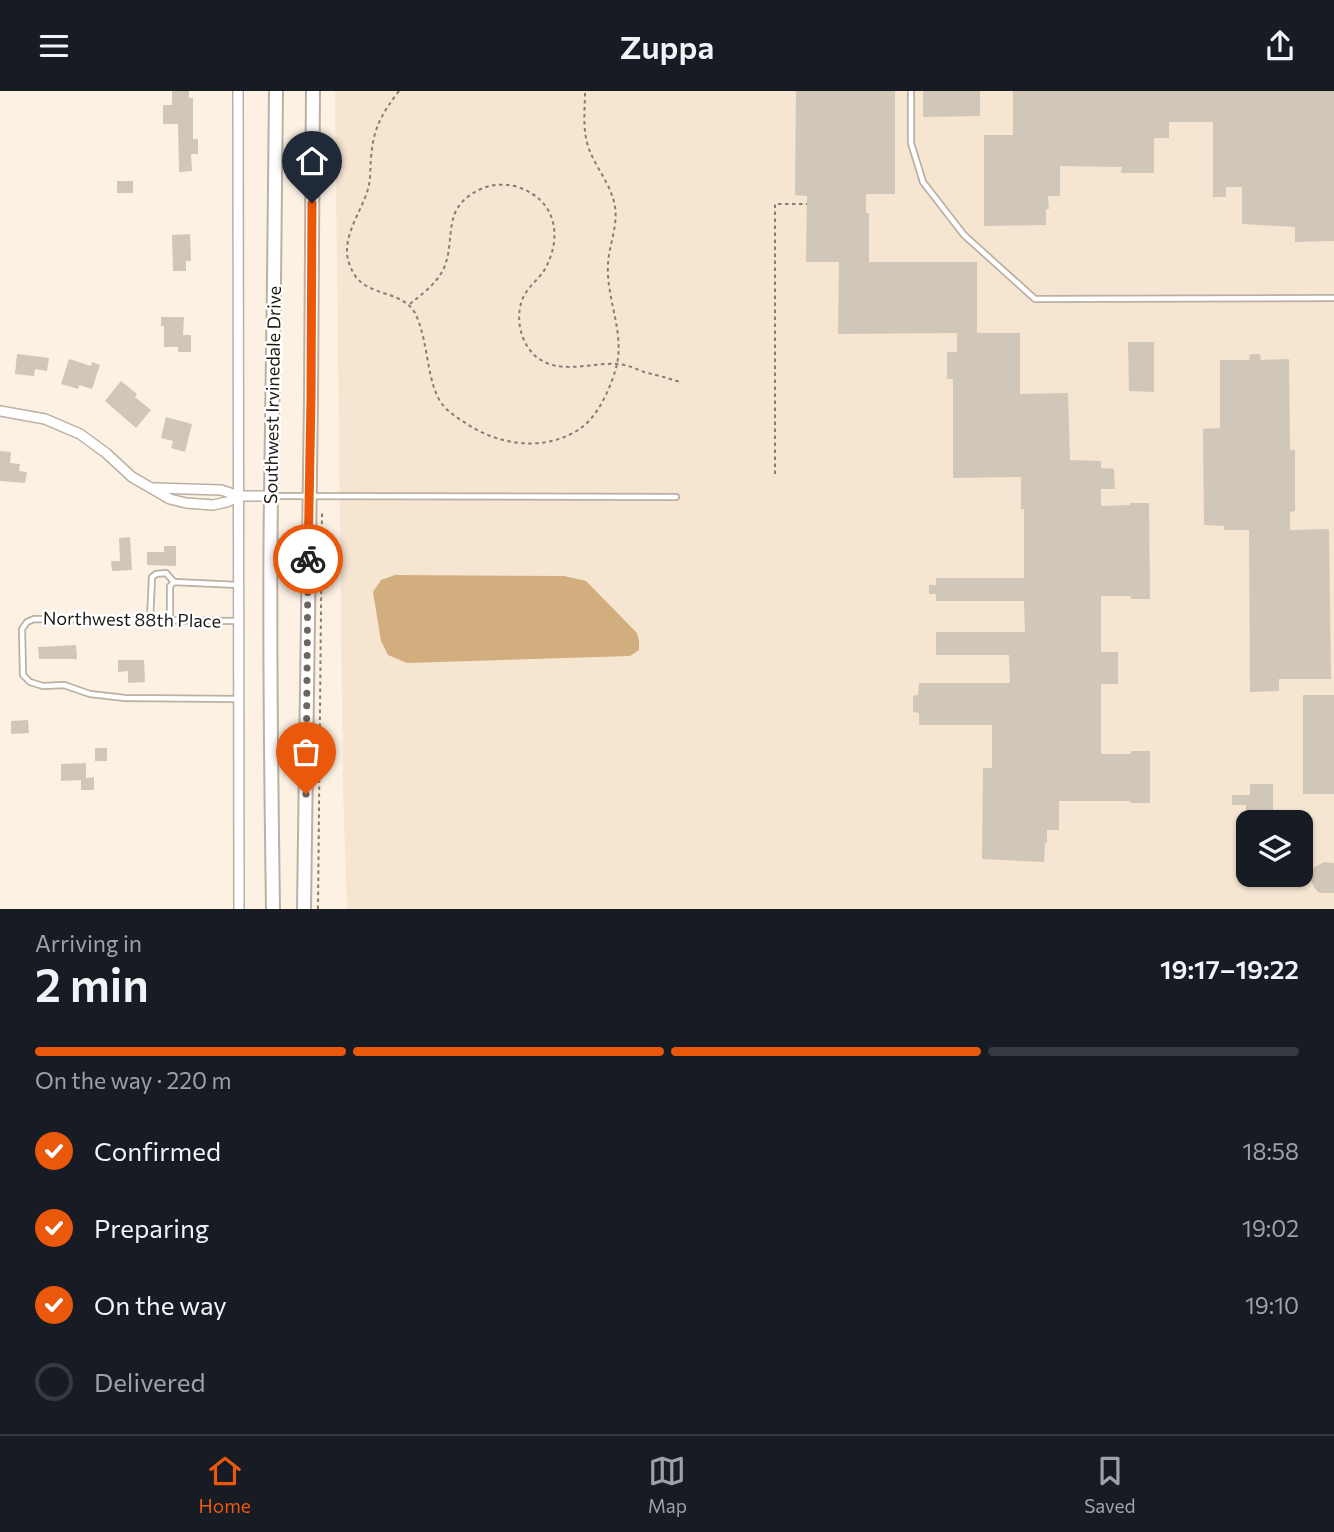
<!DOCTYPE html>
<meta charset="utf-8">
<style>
:root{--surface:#171b24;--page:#20242c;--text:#f1f3f6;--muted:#9ea1a6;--line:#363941;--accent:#ea580c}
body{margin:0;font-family:Commissioner,sans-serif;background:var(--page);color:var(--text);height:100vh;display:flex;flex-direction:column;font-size:26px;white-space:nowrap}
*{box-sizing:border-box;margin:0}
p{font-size:23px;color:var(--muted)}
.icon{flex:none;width:38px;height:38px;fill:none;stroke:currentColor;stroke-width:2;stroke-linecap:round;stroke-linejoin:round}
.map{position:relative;height:818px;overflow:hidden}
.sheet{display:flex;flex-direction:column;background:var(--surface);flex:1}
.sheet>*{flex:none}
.fabs{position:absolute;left:1236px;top:719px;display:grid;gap:14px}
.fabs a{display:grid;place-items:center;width:77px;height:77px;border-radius:14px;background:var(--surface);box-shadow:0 2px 5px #0004;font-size:35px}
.pin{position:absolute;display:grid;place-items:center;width:60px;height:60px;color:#fff;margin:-72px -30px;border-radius:50% 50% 50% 0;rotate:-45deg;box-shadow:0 0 7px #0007}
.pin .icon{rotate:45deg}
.courier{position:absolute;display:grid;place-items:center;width:70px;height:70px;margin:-35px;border:5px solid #ea580c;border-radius:50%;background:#fff;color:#222;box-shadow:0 2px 9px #0007}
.overview em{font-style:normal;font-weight:600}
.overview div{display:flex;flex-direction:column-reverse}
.overview{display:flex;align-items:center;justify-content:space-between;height:119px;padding:0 35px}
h1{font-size:46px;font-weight:600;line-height:52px}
.bar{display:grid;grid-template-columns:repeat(4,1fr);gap:10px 7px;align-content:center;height:84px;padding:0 35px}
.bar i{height:9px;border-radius:5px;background:var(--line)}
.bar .active{background:var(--accent)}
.bar p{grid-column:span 4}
ol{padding:0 35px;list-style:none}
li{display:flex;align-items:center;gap:21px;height:77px}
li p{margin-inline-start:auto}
li .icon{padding:7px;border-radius:50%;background:var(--accent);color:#fff;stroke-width:4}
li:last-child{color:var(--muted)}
li i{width:38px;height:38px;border:4px solid var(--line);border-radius:50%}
header{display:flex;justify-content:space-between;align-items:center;height:91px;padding:0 35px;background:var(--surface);font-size:32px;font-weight:600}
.tabs{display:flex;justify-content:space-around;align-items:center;height:98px;border-top:2px solid var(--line);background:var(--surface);font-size:19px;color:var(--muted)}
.tabs a{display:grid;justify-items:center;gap:4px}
.tabs .active{color:var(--accent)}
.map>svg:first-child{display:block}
.built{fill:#f5e5d1;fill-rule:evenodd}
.water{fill:#d2ae7e}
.building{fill:#d1c7b9}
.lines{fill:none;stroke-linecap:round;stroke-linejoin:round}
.service-casing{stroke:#bbb0a3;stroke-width:8}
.minor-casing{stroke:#bbb0a3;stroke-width:12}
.secondary-casing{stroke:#bbb0a3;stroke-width:16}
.path{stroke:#847e75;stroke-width:2;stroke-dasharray:3.5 3.5;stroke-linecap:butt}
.service{stroke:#fff;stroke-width:4.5}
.minor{stroke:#fff;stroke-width:9}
.secondary{stroke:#fff;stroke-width:12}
.done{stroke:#6c665e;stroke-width:7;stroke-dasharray:0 12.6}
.route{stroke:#ea580c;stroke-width:9}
.labels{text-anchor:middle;stroke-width:5;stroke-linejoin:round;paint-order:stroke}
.street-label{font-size:18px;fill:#1e1b16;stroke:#fff}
</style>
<header><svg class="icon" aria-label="menu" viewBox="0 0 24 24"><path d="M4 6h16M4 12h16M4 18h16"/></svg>Zuppa<svg class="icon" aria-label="share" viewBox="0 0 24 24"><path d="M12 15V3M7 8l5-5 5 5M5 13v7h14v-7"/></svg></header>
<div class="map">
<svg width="1334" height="818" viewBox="0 0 1334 818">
<rect width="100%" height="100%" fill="#fcf1e3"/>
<path class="built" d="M 335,0 L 1334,0 L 1334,818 L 347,818 L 343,699 ZM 1248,732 L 1300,732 L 1300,784 L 1248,784 Z"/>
<path class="water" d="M 395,484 L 564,485 L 586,490 L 637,542 L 639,550 L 639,559 L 630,565 L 407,572 L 388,564 L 381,550 L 373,501 L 381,489 Z"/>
<g class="building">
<path d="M 172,0 L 189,0 L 189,7 L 193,7 L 193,48 L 198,48 L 198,63 L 191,63 L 192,80 L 179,81 L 178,33 L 163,33 L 163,14 L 172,14 Z"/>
<path d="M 796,0 L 895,0 L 895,103 L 866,103 L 866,122 L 869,122 L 869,171 L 977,171 L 977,242 L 1020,242 L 1020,303 L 1068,302 L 1070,369 L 1101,370 L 1101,377 L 1114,378 L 1115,398 L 1101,398 L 1101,415 L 1130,414 L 1130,412 L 1149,412 L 1150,508 L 1131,508 L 1131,505 L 1101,505 L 1101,561 L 1118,561 L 1118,593 L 1101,593 L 1101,663 L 1131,663 L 1131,660 L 1150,660 L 1150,712 L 1131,712 L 1130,710 L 1059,710 L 1059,739 L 1047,739 L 1047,752 L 1045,752 L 1044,771 L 982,768 L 983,677 L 992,677 L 992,634 L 919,634 L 919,622 L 913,621 L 913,605 L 918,604 L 919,592 L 1010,592 L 1009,564 L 936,564 L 936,541 L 1025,541 L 1024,510 L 936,510 L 936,503 L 929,503 L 929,494 L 936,494 L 936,487 L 1024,487 L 1024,418 L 1021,418 L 1021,386 L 953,387 L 953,288 L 947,288 L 947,261 L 957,261 L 957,242 L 838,243 L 839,171 L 806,171 L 807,105 L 795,104 Z"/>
<path d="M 923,0 L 980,0 L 980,25 L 923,26 Z"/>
<path d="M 1013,0 L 1334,0 L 1334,150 L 1295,151 L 1295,136 L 1242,133 L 1242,96 L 1226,96 L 1226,106 L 1213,106 L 1213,31 L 1169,31 L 1169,47 L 1154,47 L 1154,82 L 1121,82 L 1122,76 L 1060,75 L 1060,105 L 1048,105 L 1049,118 L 1046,118 L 1046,134 L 984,135 L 984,44 L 1013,44 Z"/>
<rect x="117" y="90" width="16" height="12"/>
<path d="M 190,143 L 191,170 L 186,170 L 186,180 L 173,180 L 172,144 Z"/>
<path d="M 161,226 L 184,226 L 183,244 L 191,244 L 191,261 L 178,261 L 178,256 L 164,256 L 164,235 L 161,235 Z"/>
<path d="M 1128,251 L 1154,251 L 1154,301 L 1129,300 Z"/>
<path d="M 17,263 L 49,267 L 47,280 L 35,278 L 34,285 L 15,283 Z"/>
<path d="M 1250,263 L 1260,263 L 1261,269 L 1289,268 L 1290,359 L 1295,359 L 1295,420 L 1290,421 L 1290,439 L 1329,438 L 1331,588 L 1279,588 L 1279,600 L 1250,601 L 1249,439 L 1224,439 L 1224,435 L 1204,434 L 1203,338 L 1220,337 L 1220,269 L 1249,269 Z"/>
<path d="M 69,268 L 91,275 L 92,271 L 100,274 L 92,298 L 79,294 L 78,298 L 61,293 Z"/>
<path d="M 121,290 L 137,303 L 135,306 L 151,319 L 136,337 L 105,310 Z"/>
<path d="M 166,326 L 192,333 L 185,361 L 171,357 L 173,350 L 161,347 Z"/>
<path d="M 0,360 L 11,361 L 10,372 L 20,373 L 19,380 L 27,381 L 25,392 L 0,390 Z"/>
<path d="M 130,446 L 132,479 L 112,480 L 111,470 L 120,470 L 119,447 Z"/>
<path d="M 164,455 L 176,455 L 176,475 L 147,474 L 147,461 L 164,461 Z"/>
<path d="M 76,554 L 77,568 L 39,568 L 38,556 Z"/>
<path d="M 118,569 L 144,569 L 145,591 L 128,592 L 128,580 L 118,581 Z"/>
<rect x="1303" y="604" width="31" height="99"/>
<path d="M 28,629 L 29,642 L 11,643 L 11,630 Z"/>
<rect x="95" y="657" width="12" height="13"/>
<path d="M 86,672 L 86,687 L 94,686 L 94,699 L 81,699 L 81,689 L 61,690 L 61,673 Z"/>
<path d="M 1250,693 L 1273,693 L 1273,732 L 1246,732 L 1246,714 L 1232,714 L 1232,704 L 1250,704 Z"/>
<path d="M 1324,771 L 1334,772 L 1334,802 L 1320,802 L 1316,799 L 1311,790 L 1312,780 L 1315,776 Z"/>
</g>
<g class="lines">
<g class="service-casing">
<g id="service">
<path d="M 911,0 L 911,52 L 923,91 L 964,144 L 1035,208 L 1334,207"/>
<path d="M 274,405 L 676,406"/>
<path d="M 150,529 L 152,486 L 156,483 L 166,482 L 174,491"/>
<path d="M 170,529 L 170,495 L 174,491 L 238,494"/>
<path d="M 238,530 L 34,528 L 27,531 L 22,538 L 23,584 L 30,591 L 43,595 L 64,594 L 90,603 L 125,607 L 239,608"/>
</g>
</g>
<g class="minor-casing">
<g id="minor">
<path d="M 238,0 L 239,818"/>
<path d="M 0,320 L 45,328 L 80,343 L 106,362 L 132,386 L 170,408 L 186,412 L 213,414 L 227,411 L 239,405 L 271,405"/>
<path d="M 154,397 L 221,399 L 239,405"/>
</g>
</g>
<g class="secondary-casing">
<g id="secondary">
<path d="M 273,818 C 271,680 269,542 271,404 C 273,269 275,135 276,0"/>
<path d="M 304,818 L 311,308 L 313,0"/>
</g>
</g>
<g class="path">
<path d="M 399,0 C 382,22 373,38 371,67 C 370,77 371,88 368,98 C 360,126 335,152 354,183 C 368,206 402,199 415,222 C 429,250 426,291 442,313 C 449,322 458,327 467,333 C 500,355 547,361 581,337 C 599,324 612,294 617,273 C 624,239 606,207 608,173 C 609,154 618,135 615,116 C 612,95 596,77 589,58 C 582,39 585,19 585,0"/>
<path d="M 410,213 C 422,203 436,193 443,179 C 457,150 440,119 477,100 C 489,93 504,92 518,96 C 556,109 563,145 545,178 C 540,187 530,194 525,203 C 513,223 520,257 541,269 C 563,283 594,271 619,273 C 628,274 636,278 644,281 C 656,284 668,287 680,291"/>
<path d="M 775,383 L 775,113 L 807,113"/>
<path d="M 318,818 L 322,420"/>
</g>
<use href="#service" class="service"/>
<use href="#minor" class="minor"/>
<use href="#secondary" class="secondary"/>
</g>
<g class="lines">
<path class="done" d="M 306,703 L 308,468"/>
<path class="route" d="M 308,468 L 311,308 L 312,112"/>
</g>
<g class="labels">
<g class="street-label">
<text transform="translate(273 304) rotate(-89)" y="6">Southwest Irvinedale Drive</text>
<text transform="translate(132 529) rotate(1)" y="6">Northwest 88th Place</text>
</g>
</g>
</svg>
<div class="fabs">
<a><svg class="icon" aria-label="layers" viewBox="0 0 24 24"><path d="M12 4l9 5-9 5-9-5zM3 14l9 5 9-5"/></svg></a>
</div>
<div class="pin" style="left:306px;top:703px;background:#ea580c"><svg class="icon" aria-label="bag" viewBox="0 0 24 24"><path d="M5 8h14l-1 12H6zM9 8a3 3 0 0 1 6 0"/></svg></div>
<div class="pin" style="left:312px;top:112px;background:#1f2937"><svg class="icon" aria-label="home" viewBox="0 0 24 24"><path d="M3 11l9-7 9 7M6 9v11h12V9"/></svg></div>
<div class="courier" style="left:308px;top:468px"><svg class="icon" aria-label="bike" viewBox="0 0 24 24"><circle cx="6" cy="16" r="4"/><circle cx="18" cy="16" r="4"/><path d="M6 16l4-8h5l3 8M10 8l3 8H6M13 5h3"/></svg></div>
</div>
<section class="sheet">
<div class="overview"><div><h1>2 min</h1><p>Arriving in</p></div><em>19:17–19:22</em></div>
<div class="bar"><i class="active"></i><i class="active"></i><i class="active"></i><i></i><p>On the way · 220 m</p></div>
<ol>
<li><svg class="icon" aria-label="check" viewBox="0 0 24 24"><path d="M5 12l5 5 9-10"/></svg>Confirmed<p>18:58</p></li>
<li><svg class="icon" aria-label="check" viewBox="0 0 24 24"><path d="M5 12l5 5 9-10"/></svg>Preparing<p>19:02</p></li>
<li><svg class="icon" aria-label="check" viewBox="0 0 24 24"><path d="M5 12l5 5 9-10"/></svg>On the way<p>19:10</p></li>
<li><i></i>Delivered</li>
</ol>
</section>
<nav class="tabs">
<a class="active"><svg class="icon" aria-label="home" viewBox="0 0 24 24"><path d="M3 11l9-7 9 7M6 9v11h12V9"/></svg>Home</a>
<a><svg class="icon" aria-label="map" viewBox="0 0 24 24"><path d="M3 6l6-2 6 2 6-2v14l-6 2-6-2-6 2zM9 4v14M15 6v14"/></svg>Map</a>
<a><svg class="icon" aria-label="saved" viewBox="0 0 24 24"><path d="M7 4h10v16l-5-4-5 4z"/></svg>Saved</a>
</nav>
